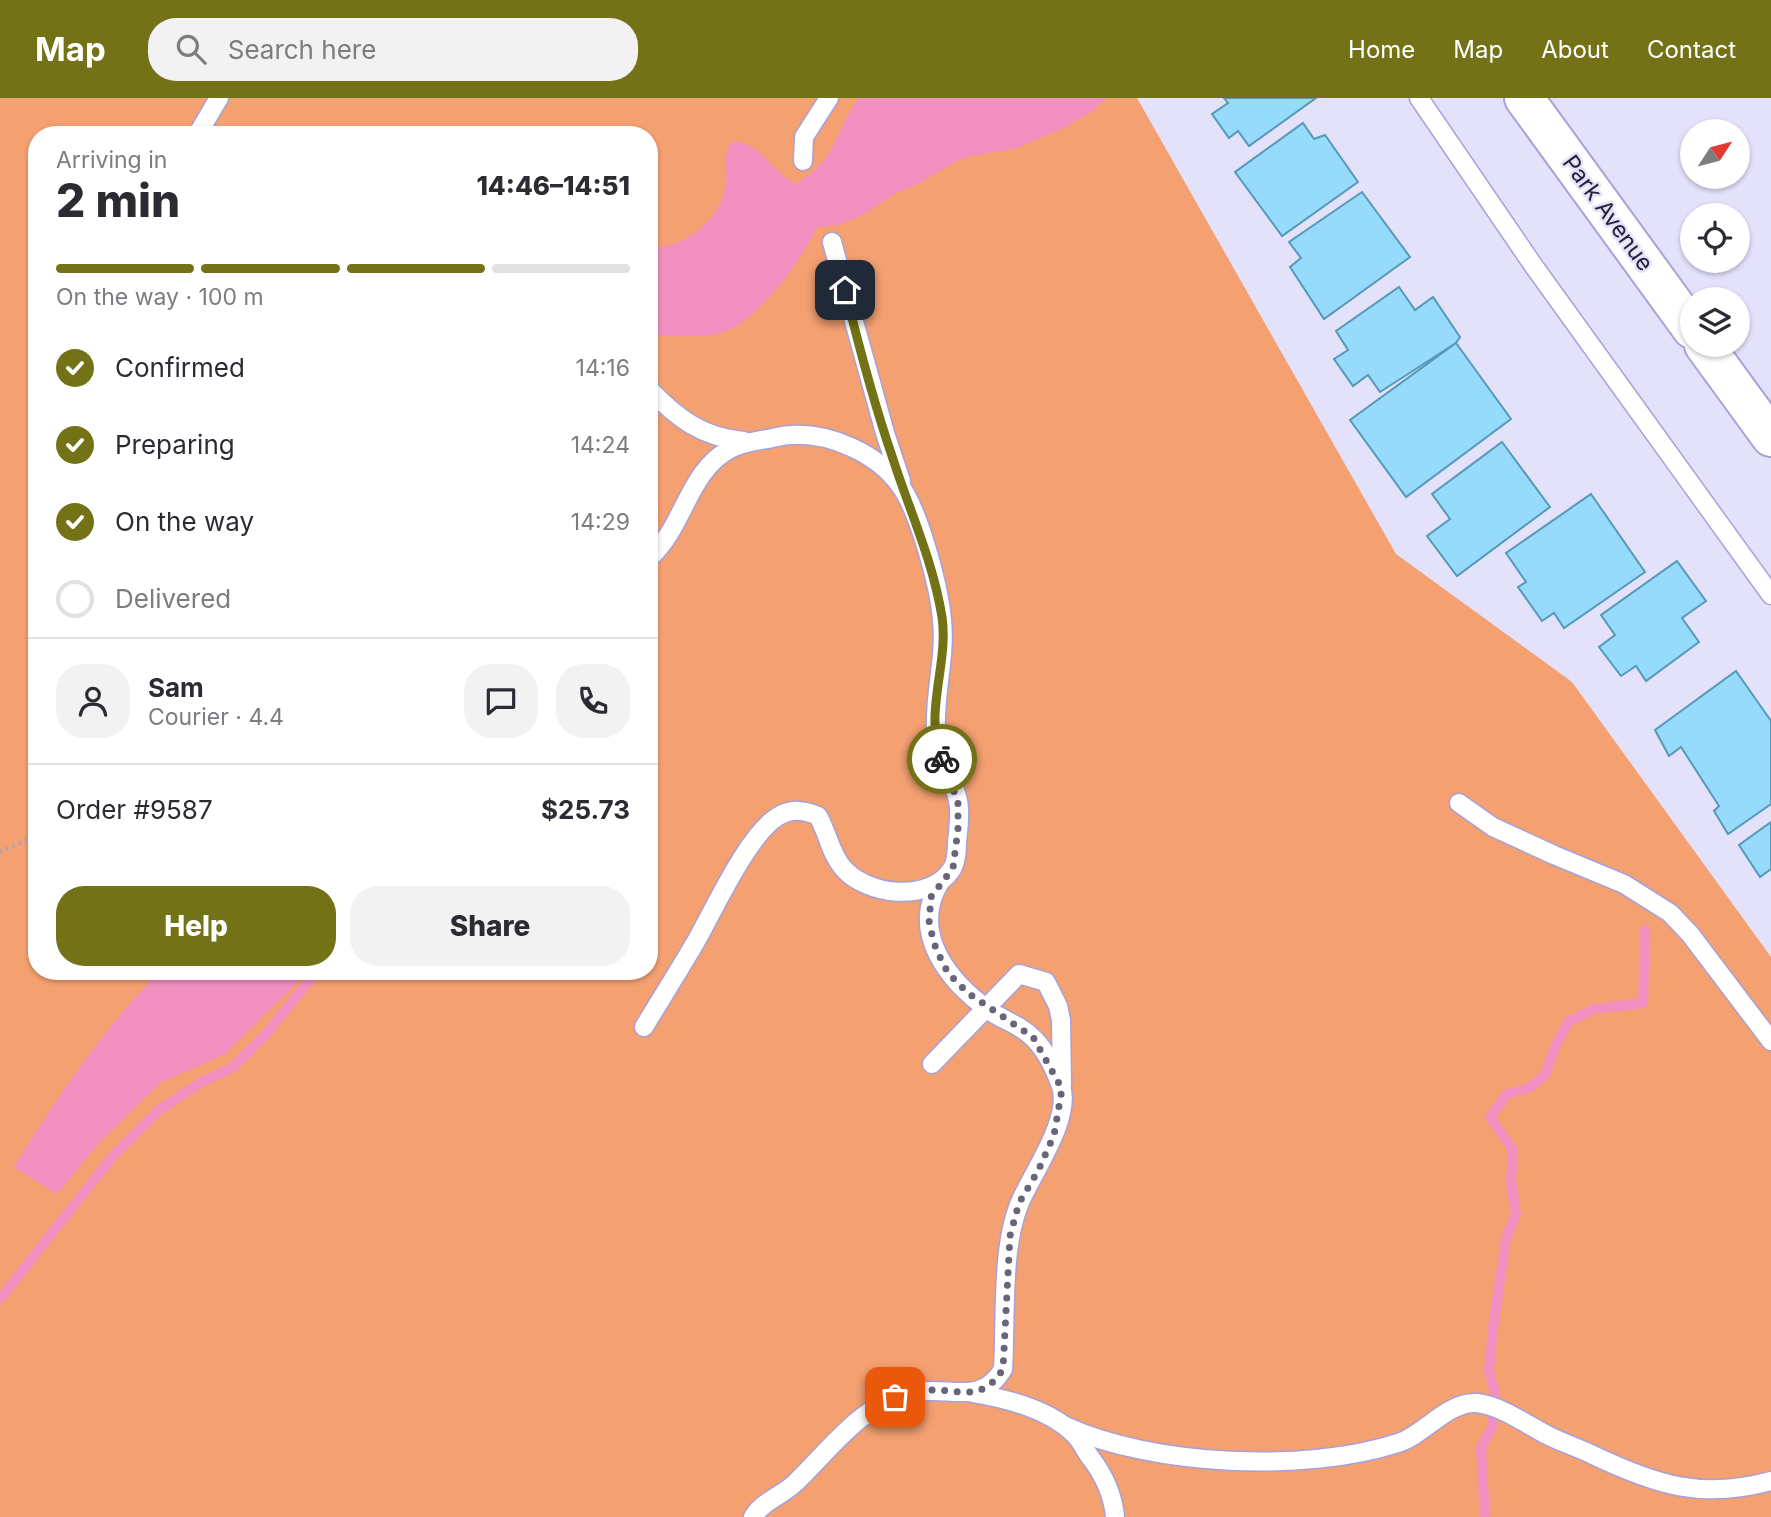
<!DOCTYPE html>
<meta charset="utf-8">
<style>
:root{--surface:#fff;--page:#f2f2f3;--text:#2b2b33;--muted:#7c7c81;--line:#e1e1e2;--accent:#737217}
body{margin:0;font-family:Inter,sans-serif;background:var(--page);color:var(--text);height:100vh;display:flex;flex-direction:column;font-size:26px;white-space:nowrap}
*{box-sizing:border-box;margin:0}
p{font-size:23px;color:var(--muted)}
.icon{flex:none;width:38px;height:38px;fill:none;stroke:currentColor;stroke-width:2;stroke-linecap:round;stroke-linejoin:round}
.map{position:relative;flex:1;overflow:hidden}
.details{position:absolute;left:28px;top:28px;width:630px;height:854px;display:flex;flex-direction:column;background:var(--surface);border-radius:28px;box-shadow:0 2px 5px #0004}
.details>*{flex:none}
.needle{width:46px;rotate:54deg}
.tools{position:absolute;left:1680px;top:21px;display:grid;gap:14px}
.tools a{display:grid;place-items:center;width:70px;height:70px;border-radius:50%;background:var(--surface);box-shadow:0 2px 5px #0004;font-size:35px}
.pin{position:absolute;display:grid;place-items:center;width:60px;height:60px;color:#fff;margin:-30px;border-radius:14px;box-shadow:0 4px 10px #0006}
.courier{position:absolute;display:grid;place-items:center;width:70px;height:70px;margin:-35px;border:5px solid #737217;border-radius:50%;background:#fff;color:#222;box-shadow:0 2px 9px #0007}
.summary em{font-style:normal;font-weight:800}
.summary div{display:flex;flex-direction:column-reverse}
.summary{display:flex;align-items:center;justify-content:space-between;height:119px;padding:0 28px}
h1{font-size:46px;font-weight:800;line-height:52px}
.bar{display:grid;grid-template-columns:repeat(4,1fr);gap:10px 7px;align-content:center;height:84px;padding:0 28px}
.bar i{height:9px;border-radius:5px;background:var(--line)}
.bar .current{background:var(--accent)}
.bar p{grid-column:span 4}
.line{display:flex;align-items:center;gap:18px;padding:0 28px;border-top:2px solid var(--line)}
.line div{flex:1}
.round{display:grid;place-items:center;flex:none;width:74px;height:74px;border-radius:28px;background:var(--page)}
ol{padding:0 28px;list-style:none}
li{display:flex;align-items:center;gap:21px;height:77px}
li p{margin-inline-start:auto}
li .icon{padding:7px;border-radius:50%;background:var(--accent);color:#fff;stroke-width:4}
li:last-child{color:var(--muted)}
li i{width:38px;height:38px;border:4px solid var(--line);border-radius:50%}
.primary-button{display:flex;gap:14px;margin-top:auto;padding:14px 28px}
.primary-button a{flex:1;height:80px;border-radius:28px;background:var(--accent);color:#fff;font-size:28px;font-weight:800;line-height:80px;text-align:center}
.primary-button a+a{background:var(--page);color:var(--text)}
header{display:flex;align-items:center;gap:42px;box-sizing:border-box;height:98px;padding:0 35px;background:var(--accent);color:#fff}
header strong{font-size:33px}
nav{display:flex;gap:38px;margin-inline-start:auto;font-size:24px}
.search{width:490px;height:63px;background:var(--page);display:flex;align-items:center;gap:18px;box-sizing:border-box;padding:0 24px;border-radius:28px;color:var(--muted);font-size:26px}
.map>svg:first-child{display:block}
.green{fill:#f4a071;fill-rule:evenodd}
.water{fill:#f28fc1}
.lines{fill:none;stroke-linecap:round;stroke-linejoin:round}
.stream{stroke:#f28fc1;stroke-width:10}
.building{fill:#96dbfc;stroke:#5599b7;stroke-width:2}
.lane-casing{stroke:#a7a1da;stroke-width:21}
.secondary-casing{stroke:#a7a1da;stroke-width:42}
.path{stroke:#a6a4bc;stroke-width:4.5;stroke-dasharray:2 5;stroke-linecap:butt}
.lane{stroke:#fff;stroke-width:18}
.secondary{stroke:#fff;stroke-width:38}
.done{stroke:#67657c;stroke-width:7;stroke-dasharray:0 12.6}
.route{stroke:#737217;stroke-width:9}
.labels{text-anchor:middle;stroke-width:5;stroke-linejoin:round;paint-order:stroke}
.street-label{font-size:23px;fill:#242138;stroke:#e4e2fb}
</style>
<header>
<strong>Map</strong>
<div class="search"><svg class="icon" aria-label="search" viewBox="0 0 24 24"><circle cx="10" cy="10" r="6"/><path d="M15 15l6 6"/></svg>Search here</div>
<nav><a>Home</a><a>Map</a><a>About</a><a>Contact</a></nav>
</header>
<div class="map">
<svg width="1771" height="1419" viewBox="0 0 1771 1419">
<rect width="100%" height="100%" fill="#e4e2fb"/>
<path class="green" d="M 0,0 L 1137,0 L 1396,456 L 1572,584 L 1771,859 L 1771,1419 L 0,1419 ZM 37,37 L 649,37 L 649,873 L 37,873 Z"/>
<g class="water">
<path d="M 859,0 L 1106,0 L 1094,12 L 1066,29 L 1017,50 L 962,60 L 918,86 L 896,95 L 861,118 L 838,127 L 817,129 C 803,161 761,217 729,232 C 711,240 673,239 653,236 L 649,239 L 649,150 C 683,150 718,125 725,91 C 730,72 719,63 732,44 C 757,41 774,75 795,86 C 839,61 832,36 859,0 Z"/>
<path d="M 160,873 L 303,873 L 294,888 L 225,956 L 160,985 L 99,1045 L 57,1096 L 14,1069 C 56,1001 103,931 160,873 Z"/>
</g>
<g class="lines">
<g class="stream">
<path d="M 0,1201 L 112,1059 L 159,1012 L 203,983 L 232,970 L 266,936 L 317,873"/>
<path d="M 1485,1419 L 1481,1350 L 1492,1329 L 1495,1295 L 1489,1273 L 1493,1230 L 1506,1140 L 1516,1116 L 1511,1084 L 1513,1052 L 1490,1019 L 1507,996 L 1529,990 L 1545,977 L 1556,947 L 1568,924 L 1594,911 L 1643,905 L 1645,832"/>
</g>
</g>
<g class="building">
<path d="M 1224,0 L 1316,0 L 1249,48 L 1238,33 L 1229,40 L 1212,16 L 1228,5 Z"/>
<path d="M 1303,25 L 1314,41 L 1325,37 L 1358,84 L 1282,138 L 1235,74 Z"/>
<path d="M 1362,94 L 1410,159 L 1324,221 L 1290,169 L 1301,160 L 1289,144 Z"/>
<path d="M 1399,189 L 1415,212 L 1433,199 L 1460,239 L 1456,245 L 1380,294 L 1368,277 L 1353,288 L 1334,261 L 1348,252 L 1336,233 Z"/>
<path d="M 1456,245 L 1511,321 L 1406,399 L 1350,322 Z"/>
<path d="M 1502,344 L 1550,409 L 1457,478 L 1427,438 L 1450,421 L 1432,396 Z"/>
<path d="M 1591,396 L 1645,474 L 1564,530 L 1554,515 L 1542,523 L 1518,489 L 1526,484 L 1506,455 Z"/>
<path d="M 1677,463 L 1706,503 L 1682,520 L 1699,544 L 1646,583 L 1636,568 L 1621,578 L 1599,549 L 1615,537 L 1601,517 Z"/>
<path d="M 1736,573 L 1771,623 L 1771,706 L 1728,736 L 1714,713 L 1719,708 L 1681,649 L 1669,658 L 1655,632 Z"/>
<path d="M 1771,724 L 1771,771 L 1760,779 L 1739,747 Z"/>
</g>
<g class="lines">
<g class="lane-casing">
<g id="lane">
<path d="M 1419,0 L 1533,167 L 1771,497"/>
<path d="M 197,37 L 219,0"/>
<path d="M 803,63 L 804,39 L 829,0"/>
<path d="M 832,144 L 885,335 L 901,383"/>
<path d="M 649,291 C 677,320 703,340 744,343"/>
<path d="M 1459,705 L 1493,729 L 1554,757 L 1624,786 L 1670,815 L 1690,836 L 1771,943"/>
<path d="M 644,929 C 661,901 678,874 695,845 C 713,814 747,738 777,719 C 791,710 804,712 818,718 C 828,735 830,755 843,770 C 867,798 930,805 952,771 C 956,764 957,754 957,745 C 958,732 961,716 958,703 C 953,679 937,658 936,633 C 934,595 946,559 942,522 C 939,488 919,412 899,386 C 876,355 830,335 792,337 C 781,337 771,341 761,342 C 750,344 740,346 730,351 C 688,373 684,430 649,460"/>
<path d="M 932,966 L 1019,876 L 1046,884 L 1058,908 L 1061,922 L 1062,986"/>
<path d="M 973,1295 C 1007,1301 1049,1311 1074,1336 C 1081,1343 1085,1352 1090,1359 C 1104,1377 1113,1396 1115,1419"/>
<path d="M 1065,1328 C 1152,1368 1306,1375 1398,1345 C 1424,1337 1448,1303 1477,1305 C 1502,1308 1527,1327 1549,1338 C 1563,1345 1579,1350 1593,1357 C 1656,1387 1702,1402 1771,1383"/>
<path d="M 753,1419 C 763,1403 781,1398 794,1386 C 830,1352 861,1306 911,1295 C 947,1286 980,1310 1003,1271 C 1006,1223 1001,1151 1019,1107 C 1030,1078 1072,1022 1061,988 C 1055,972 1044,949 1031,938 C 1020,927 1003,922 990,913 C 949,884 909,835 940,784"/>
</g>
</g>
<g class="secondary-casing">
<g id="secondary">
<path d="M 1524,0 L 1692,231"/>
<path d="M 1704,247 L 1771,339"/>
</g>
</g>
<path class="path" d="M 0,754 L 37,737"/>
<use href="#lane" class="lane"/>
<use href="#secondary" class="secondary"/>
</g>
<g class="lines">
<path class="done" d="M 895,1299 C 906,1296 917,1292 928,1292 C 961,1291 982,1305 1003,1271 L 1010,1138 L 1019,1105 L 1038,1073 L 1054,1037 L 1062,991 L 1033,939 L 968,895 L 948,875 L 936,851 L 929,826 L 931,799 L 953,770 L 958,731 L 958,704 L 942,661"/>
<path class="route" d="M 845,192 C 859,249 874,306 893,361 C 910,414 933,463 942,519 C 949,566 923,616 942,661"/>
</g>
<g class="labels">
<g class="street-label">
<text transform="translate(1608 115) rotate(54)" y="8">Park Avenue</text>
</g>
</g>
</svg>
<div class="tools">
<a><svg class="needle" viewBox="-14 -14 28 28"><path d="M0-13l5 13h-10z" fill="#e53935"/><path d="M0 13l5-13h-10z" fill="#7c7c81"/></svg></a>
<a><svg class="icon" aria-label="locate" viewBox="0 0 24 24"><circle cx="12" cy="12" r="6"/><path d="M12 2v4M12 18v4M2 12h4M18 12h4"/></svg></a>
<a><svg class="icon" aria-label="layers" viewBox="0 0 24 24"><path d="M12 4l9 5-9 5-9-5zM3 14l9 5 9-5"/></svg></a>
</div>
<div class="pin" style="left:895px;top:1299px;background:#ea580c"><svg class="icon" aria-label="bag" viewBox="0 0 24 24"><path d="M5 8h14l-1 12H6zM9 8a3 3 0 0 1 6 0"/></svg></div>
<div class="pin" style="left:845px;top:192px;background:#1f2937"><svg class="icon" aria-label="home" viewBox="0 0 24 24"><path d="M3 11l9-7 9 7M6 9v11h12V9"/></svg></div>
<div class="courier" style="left:942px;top:661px"><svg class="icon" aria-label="bike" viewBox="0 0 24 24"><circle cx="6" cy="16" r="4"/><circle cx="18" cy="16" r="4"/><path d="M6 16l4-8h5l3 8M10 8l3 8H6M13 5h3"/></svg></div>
<section class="details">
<div class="summary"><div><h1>2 min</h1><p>Arriving in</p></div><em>14:46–14:51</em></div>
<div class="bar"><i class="current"></i><i class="current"></i><i class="current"></i><i></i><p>On the way · 100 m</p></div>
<ol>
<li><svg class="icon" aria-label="check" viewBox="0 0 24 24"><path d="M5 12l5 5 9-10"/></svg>Confirmed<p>14:16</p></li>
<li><svg class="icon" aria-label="check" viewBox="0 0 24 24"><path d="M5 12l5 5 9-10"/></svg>Preparing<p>14:24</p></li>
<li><svg class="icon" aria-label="check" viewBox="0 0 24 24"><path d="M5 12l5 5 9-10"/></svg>On the way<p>14:29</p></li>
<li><i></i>Delivered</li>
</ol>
<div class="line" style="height:126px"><a class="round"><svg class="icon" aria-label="person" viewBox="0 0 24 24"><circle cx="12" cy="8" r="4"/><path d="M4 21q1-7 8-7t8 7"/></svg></a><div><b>Sam</b><p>Courier · 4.4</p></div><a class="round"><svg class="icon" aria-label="chat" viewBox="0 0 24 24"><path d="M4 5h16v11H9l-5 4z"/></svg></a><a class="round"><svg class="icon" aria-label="phone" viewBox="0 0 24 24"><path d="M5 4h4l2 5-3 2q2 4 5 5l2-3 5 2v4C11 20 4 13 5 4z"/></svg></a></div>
<div class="line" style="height:91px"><div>Order #9587</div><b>$25.73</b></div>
<div class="primary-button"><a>Help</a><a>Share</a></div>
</section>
</div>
